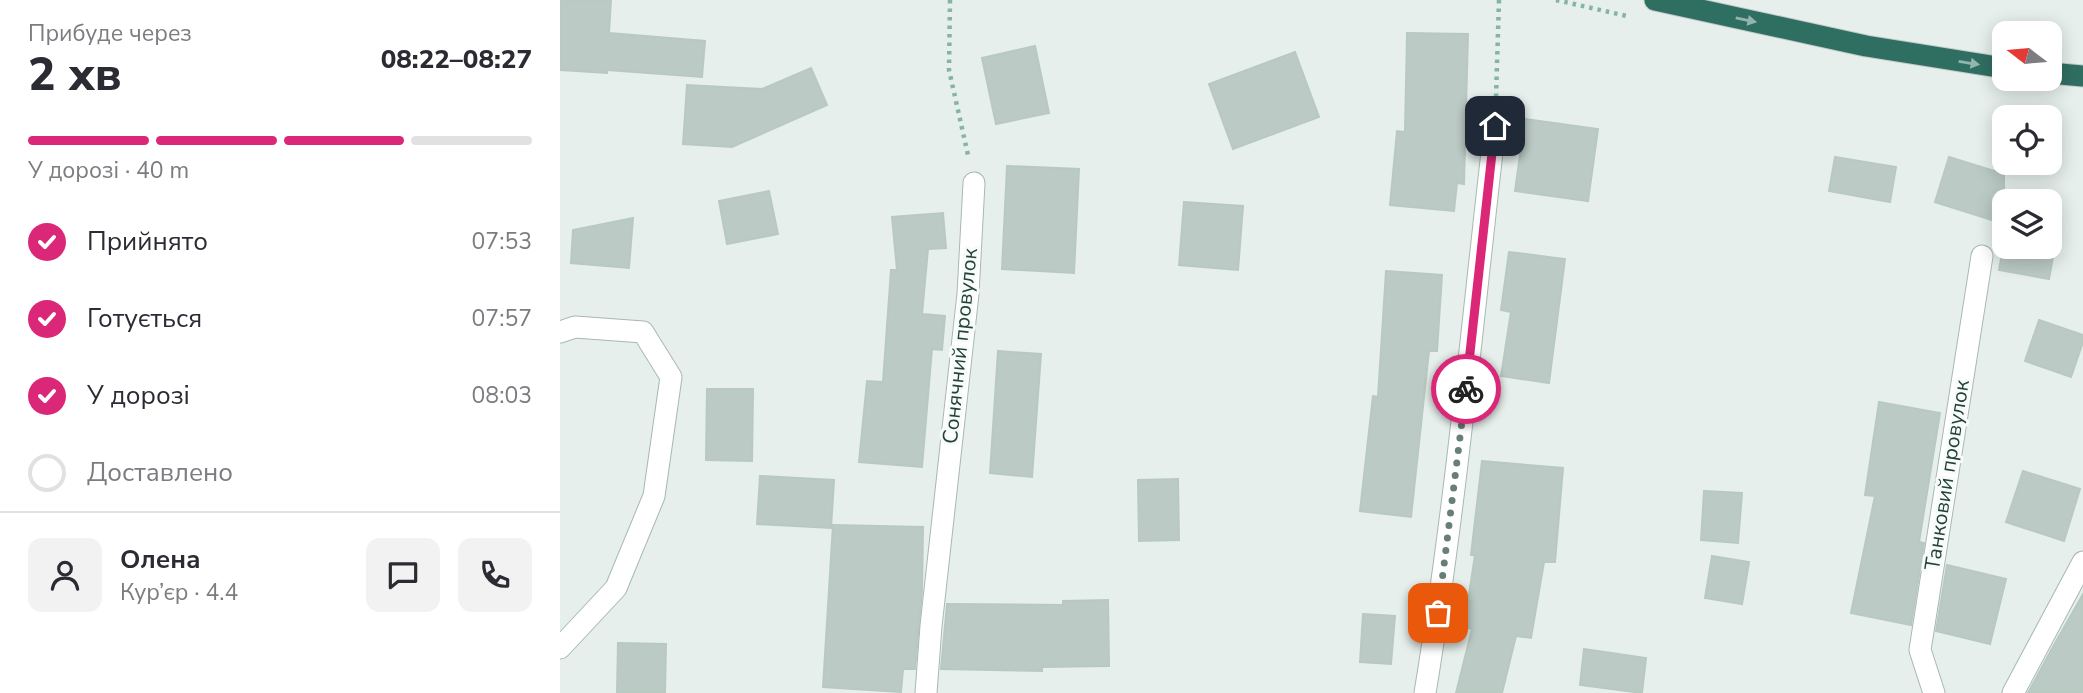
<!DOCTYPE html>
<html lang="uk">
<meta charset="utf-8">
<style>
:root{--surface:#fff;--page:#f2f2f3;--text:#2b2b33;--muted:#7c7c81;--line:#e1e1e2;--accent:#db2777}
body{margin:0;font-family:"Nunito Sans",sans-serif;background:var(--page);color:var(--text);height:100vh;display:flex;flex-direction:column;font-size:26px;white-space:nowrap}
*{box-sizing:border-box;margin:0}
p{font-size:23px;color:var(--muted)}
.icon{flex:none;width:38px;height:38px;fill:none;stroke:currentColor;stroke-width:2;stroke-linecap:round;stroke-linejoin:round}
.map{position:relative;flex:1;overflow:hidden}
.panel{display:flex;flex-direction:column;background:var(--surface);width:560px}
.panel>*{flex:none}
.needle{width:46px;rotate:286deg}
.tools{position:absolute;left:1432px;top:21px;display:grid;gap:14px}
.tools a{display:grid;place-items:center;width:70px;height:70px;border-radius:14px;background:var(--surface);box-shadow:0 4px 18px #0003;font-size:35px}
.pin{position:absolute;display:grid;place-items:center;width:60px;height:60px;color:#fff;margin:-30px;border-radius:14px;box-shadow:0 4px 10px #0006}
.courier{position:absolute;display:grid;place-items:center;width:70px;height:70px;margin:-35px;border:5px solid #db2777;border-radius:50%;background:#fff;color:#222;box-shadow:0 2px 9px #0007}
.summary em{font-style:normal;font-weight:800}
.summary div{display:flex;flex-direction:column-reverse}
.summary{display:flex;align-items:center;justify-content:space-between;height:119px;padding:0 28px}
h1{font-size:46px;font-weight:800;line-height:52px}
.bar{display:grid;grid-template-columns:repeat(4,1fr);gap:10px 7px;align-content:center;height:84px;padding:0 28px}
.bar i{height:9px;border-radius:5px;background:var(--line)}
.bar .selected{background:var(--accent)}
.bar p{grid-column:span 4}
.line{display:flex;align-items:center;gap:18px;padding:0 28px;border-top:2px solid var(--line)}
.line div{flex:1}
.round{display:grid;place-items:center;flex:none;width:74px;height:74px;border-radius:14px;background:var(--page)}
ol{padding:0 28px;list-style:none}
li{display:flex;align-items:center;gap:21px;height:77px}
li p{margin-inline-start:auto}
li .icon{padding:7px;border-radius:50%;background:var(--accent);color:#fff;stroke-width:4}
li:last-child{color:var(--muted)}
li i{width:38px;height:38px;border:4px solid var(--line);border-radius:50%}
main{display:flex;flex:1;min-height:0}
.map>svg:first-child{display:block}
.building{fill:#bbcac4;stroke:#b8c9c2;stroke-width:2}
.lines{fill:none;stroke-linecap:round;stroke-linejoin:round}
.minor-casing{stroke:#a8b8b2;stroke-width:23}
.highway-casing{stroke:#c2cac8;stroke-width:23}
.path{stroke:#86b3a5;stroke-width:4.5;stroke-dasharray:3.5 5;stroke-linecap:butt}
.minor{stroke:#fff;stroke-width:21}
.highway{stroke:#2f6f62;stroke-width:21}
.oneway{fill:#93b5ae}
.done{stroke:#687f78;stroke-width:7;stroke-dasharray:0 12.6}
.route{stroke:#db2777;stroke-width:9}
.labels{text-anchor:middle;stroke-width:6;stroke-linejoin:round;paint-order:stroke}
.street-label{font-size:21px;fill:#24423a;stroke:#f7fbf9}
</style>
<main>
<section class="panel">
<div class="summary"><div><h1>2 хв</h1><p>Прибуде через</p></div><em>08:22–08:27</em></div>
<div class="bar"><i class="selected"></i><i class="selected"></i><i class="selected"></i><i></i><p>У дорозі · 40 m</p></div>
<ol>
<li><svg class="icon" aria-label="check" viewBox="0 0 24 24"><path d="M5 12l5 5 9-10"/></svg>Прийнято<p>07:53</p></li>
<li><svg class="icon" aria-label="check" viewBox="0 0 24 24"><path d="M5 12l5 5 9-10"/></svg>Готується<p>07:57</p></li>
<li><svg class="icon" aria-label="check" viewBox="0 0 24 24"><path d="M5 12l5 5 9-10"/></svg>У дорозі<p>08:03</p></li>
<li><i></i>Доставлено</li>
</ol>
<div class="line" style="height:126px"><a class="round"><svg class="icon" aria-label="person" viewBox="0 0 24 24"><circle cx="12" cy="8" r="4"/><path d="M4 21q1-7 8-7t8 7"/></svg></a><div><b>Олена</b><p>Кур’єр · 4.4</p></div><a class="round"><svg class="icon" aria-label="chat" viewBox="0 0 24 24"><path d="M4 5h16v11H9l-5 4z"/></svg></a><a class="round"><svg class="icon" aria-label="phone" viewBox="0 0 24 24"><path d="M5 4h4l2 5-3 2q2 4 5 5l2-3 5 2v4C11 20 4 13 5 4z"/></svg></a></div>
</section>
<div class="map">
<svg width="1523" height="693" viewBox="0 0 1523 693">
<rect width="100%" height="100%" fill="#e6efeb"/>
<g class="building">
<path d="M 0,0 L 51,0 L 49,33 L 145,41 L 142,77 L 47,70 L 47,73 L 0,70 Z"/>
<path d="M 847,33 L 908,34 L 904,184 L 897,183 L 894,211 L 830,205 L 837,131 L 845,132 Z"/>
<path d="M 475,46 L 489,113 L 436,124 L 422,58 Z"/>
<path d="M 735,52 L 759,117 L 673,149 L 649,84 Z"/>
<path d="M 251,68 L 267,105 L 172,147 L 123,144 L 127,85 L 202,89 Z"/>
<path d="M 965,119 L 1038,129 L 1028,201 L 955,191 Z"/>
<path d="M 1275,157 L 1336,167 L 1330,202 L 1269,191 Z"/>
<path d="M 1389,157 L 1444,174 L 1444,224 L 1375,202 Z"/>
<path d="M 447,166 L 519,169 L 514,273 L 442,269 Z"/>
<path d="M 209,191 L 218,234 L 167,244 L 159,201 Z"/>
<path d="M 624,202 L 683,206 L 678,270 L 619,265 Z"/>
<path d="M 383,213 L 386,248 L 368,249 L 362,314 L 385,316 L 382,350 L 372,349 L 362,467 L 299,462 L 307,381 L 323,382 L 331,270 L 337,270 L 332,217 Z"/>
<path d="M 73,218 L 69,268 L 11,263 L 13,230 Z"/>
<path d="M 1489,228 L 1498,229 L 1489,279 L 1439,270 L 1444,242 L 1444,247 L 1489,247 Z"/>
<path d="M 949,252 L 1005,259 L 989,383 L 941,376 L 951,312 L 941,310 Z"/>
<path d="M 826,271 L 882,275 L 877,351 L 869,351 L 851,517 L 800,511 L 813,396 L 818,397 Z"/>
<path d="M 1479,320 L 1523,335 L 1523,342 L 1511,377 L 1465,361 Z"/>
<path d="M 438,351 L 481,354 L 472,477 L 430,473 Z"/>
<path d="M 147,389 L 193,389 L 192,461 L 146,460 Z"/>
<path d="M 1319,402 L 1380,413 L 1359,542 L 1364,543 L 1351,625 L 1291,613 L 1315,496 L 1305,495 Z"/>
<path d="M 922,461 L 1003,468 L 995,562 L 984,562 L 971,638 L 956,636 L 942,693 L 896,693 L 912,629 L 904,627 L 915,555 L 911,555 Z"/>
<path d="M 1463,471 L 1520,489 L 1504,541 L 1446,522 Z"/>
<path d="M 200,476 L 274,480 L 271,528 L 197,524 Z"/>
<path d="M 618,479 L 619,540 L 579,541 L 578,480 Z"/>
<path d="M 1144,491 L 1182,493 L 1178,543 L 1141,540 Z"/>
<path d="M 273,525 L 363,527 L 362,591 L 355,669 L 343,669 L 341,692 L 263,687 Z"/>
<path d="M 1152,556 L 1189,562 L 1182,604 L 1145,598 Z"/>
<path d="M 1387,565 L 1446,579 L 1430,644 L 1376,631 Z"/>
<path d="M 1523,594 L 1523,693 L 1468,693 L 1494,645 Z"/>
<path d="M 548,600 L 549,666 L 482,667 L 482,671 L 381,669 L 387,604 L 503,605 L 503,601 Z"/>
<path d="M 803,614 L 835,616 L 831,664 L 800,662 Z"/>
<path d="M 58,643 L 106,644 L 105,693 L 57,693 Z"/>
<path d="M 1024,649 L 1086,658 L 1082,693 L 1020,685 Z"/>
</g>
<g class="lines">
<g class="minor-casing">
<g id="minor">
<path d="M 0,332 L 15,327 L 83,332 L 111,377 L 94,496 L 56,588 L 0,648"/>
<path d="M 366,693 L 371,626 L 408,294 L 414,183"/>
<path d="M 865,693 C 896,505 913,315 935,126"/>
<path d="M 1374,693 L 1360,650 L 1422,256"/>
<path d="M 1453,693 L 1523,562"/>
</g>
</g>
<g class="highway-casing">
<g id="highway">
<path d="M 1095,0 L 1306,46 L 1444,68"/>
<path d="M 1489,73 L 1523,76"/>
</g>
</g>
<g class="path">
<path d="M 390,0 L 389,70 L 408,155"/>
<path d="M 996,0 L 1067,16"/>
<path d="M 936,97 L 939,0"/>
</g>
<use href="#minor" class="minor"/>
<use href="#highway" class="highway"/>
</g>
<defs><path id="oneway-solid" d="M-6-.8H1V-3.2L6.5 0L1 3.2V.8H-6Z" transform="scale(1.75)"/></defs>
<g class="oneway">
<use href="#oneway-solid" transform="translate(1186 20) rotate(12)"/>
<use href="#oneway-solid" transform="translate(1409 63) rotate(9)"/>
</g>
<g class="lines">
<path class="done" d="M 878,613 L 906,389"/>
<path class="route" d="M 906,389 L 935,126"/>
</g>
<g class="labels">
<g class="street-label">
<text transform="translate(400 346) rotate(-84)" y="7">Сонячний провулок</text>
<text transform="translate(1387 475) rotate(-81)" y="7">Танковий провулок</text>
</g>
</g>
</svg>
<div class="tools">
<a><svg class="needle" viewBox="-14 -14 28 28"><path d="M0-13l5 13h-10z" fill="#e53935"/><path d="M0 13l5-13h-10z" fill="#7c7c81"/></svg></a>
<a><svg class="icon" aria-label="locate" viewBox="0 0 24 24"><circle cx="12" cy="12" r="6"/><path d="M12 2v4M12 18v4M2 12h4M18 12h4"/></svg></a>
<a><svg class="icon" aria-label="layers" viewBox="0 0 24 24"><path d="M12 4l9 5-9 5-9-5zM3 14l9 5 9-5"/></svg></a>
</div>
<div class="pin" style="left:878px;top:613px;background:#ea580c"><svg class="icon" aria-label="bag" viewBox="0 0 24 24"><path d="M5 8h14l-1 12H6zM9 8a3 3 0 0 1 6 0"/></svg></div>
<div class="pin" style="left:935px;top:126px;background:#1f2937"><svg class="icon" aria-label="home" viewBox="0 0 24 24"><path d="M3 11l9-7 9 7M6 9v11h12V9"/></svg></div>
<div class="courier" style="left:906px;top:389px"><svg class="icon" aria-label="bike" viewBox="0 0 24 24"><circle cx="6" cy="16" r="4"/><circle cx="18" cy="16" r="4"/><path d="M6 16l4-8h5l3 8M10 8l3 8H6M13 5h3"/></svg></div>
</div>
</main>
